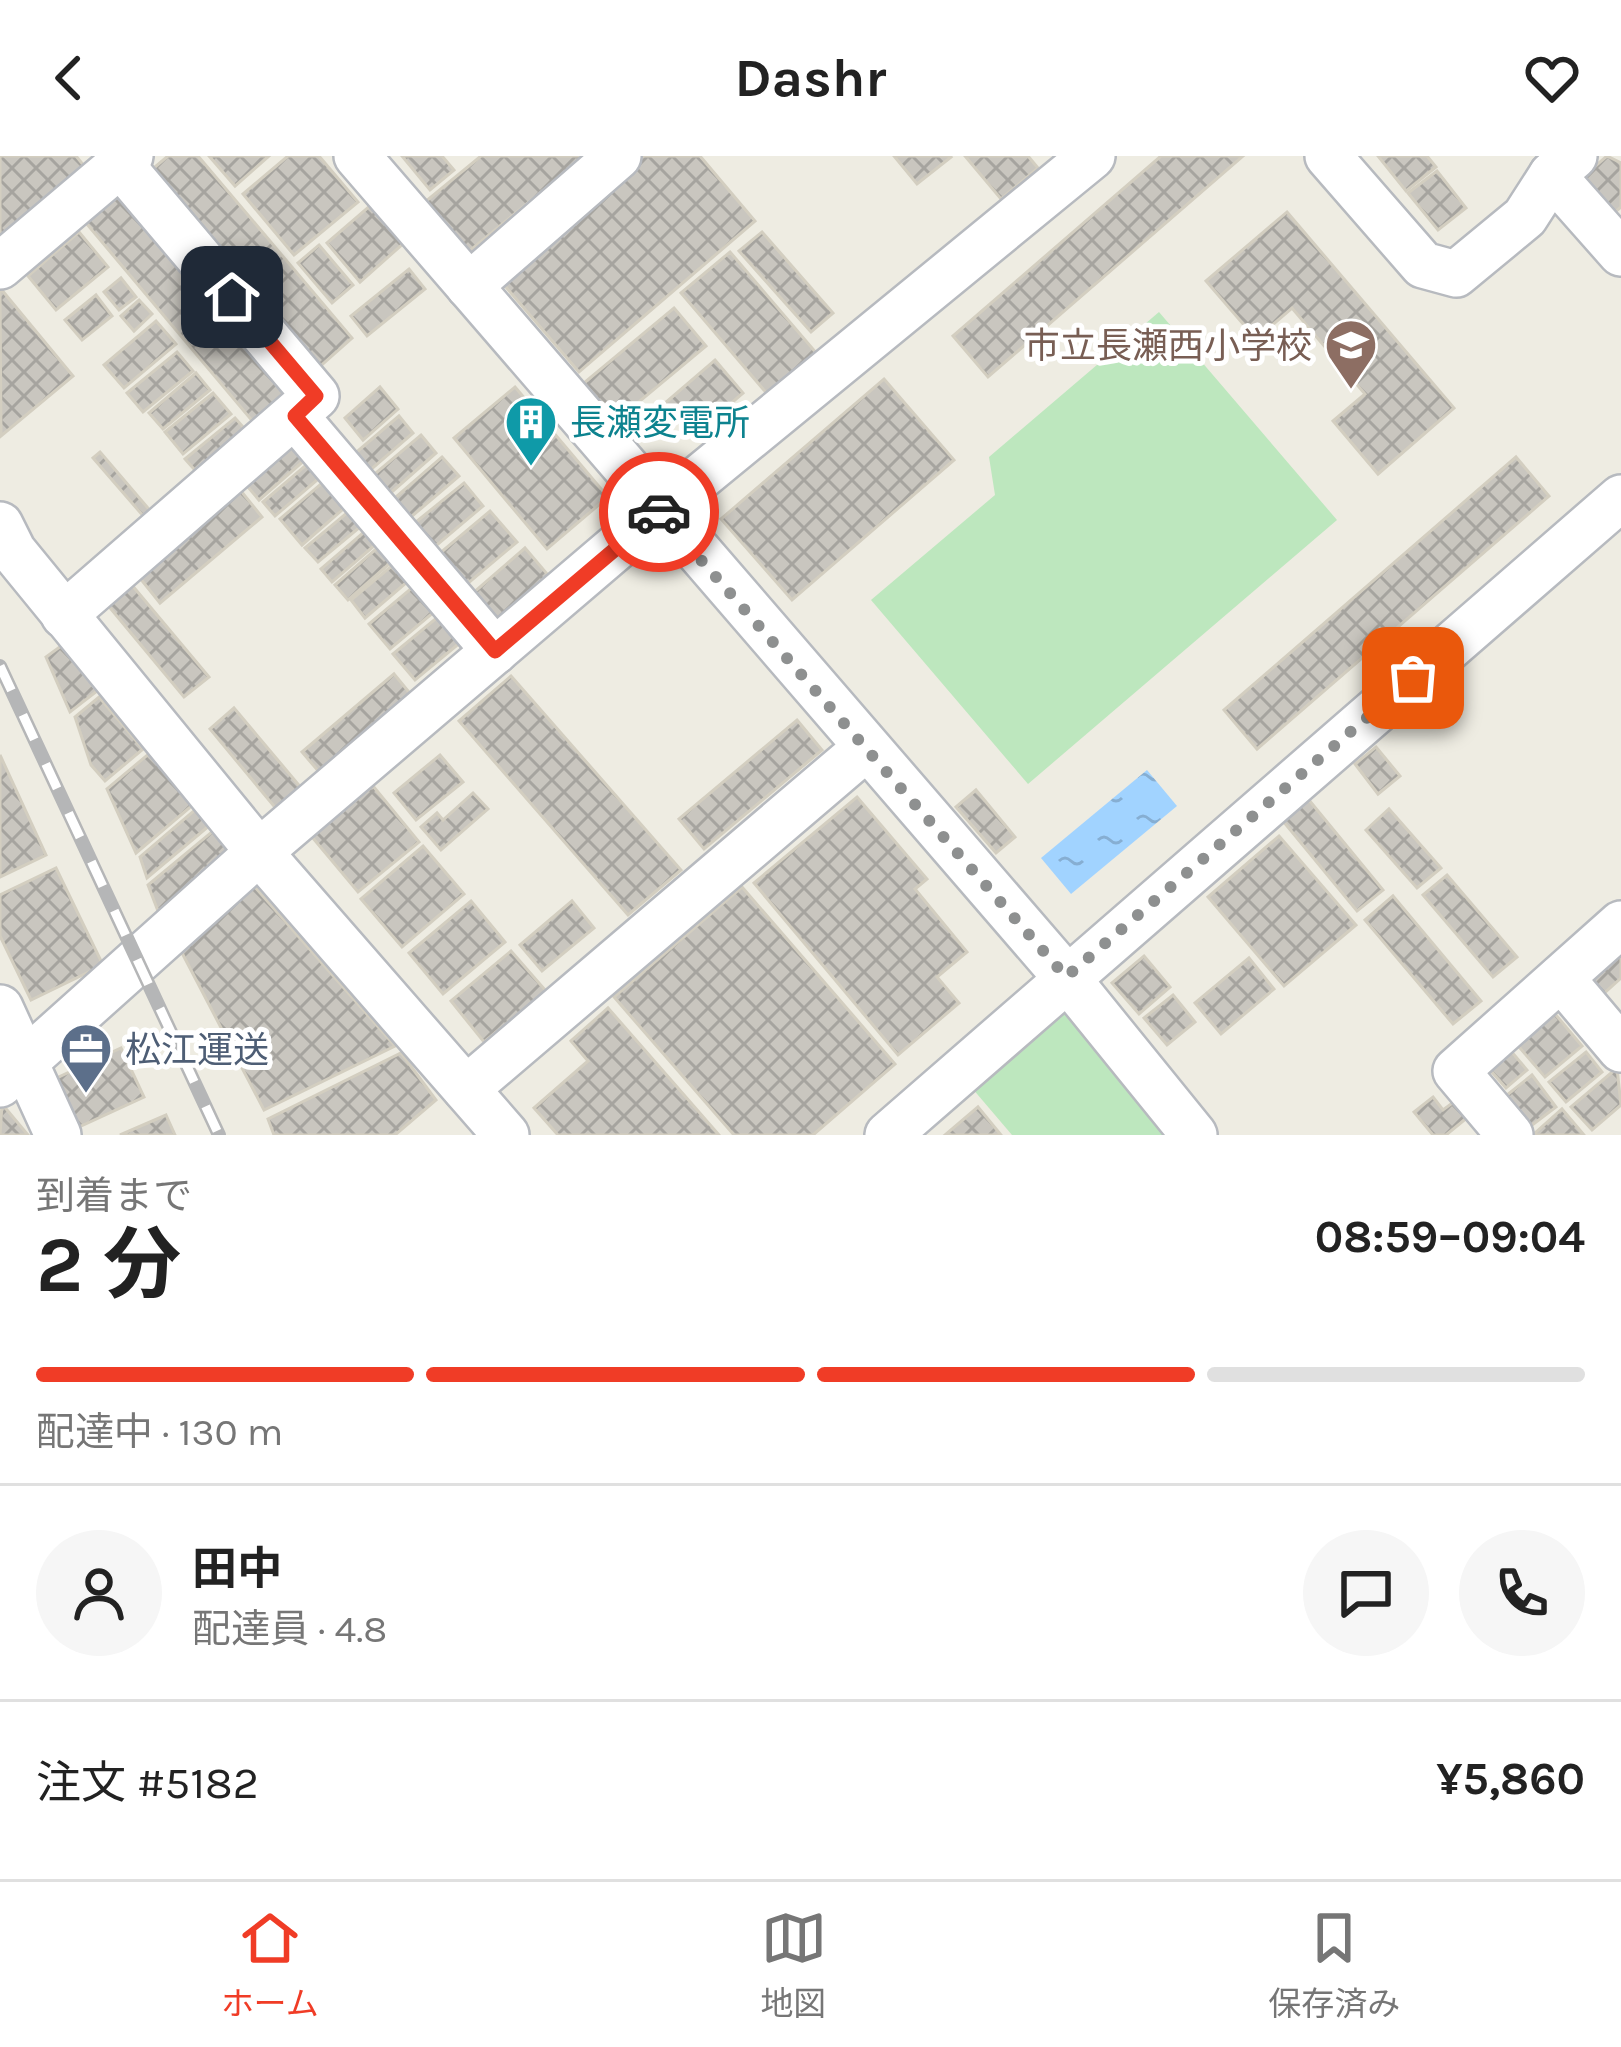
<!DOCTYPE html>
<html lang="ja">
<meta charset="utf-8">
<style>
:root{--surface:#fff;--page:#f6f6f6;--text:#222;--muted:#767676;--line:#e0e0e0;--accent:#f03c26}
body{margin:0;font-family:Karla,"Noto Sans JP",sans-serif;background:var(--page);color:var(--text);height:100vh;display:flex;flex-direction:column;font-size:45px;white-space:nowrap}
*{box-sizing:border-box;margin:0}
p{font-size:39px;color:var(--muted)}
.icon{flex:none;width:66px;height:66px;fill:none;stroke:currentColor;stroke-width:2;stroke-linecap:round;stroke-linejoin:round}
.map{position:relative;height:979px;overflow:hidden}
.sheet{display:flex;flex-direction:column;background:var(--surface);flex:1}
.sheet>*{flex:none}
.pin{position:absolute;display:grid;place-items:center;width:102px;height:102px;color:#fff;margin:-51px;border-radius:24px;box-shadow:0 6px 18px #0006}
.courier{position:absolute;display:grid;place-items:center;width:120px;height:120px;margin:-60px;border:9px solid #f03c26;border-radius:50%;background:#fff;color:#222;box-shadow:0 3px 15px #0007}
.headline em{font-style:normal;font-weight:700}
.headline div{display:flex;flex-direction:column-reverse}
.headline{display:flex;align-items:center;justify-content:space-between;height:204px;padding:0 36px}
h1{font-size:78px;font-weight:700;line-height:90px}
.bar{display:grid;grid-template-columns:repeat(4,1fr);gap:18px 12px;align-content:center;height:144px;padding:0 36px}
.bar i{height:15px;border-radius:9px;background:var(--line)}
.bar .active{background:var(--accent)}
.bar p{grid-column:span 4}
.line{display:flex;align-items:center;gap:30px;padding:0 36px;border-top:3px solid var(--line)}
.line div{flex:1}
.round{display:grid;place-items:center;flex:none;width:126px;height:126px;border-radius:63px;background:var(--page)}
header{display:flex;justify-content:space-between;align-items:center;height:156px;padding:0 36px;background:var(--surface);font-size:54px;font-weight:700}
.tab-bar{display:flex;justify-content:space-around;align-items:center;height:168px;border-top:3px solid var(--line);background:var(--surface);font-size:33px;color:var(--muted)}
.tab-bar a{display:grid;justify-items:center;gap:6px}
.tab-bar .active{color:var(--accent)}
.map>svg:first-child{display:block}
.green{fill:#bde7be}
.water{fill:url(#water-ripples)}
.building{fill:url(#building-cross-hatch);stroke:#d3cec0;stroke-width:3}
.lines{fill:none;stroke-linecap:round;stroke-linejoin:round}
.minor-casing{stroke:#b7babf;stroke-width:50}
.minor{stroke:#fff;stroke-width:45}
.rail-casing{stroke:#b5b6b7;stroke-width:14}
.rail{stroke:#fff;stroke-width:9;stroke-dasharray:27;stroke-linecap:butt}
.done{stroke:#8e9090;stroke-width:12;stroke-dasharray:0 21.6}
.route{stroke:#f03c26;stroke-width:15}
.labels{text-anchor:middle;stroke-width:10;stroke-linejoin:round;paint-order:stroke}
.education-label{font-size:36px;fill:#785e54;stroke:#fff;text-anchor:end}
.culture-label{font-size:36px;fill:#0d838f;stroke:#fff;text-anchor:start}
.service-label{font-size:36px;fill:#4e5e75;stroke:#fff;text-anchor:start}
</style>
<header><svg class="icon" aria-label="back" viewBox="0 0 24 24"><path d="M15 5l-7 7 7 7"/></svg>Dashr<svg class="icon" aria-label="heart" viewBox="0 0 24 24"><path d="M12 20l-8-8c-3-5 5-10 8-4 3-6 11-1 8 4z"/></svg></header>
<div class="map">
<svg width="1621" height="979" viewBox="0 0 1621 979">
<defs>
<pattern id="water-ripples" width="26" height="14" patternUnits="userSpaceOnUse" patternTransform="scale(3)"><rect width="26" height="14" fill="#a1d3ff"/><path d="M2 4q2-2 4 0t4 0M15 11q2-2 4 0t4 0" fill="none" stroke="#86aed2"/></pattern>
<pattern id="building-cross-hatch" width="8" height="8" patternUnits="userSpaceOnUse" patternTransform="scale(3)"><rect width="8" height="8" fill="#c9c6bf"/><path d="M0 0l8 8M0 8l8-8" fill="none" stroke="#a6a49f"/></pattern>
</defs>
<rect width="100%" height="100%" fill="#eeece2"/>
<g class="green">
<path d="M 1159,156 L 1337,364 L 1028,628 L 871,444 L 995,339 L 989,301 Z"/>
<path d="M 1060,844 L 1177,979 L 1012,979 L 966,925 Z"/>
</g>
<path class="water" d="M 1147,614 L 1177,650 L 1071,738 L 1041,702 Z"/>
<g class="building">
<path d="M 0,0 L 76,0 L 85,11 L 0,83 Z"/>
<path d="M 168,0 L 198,0 L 352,182 L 317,213 L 149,16 Z"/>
<path d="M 209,0 L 269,0 L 235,30 Z"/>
<path d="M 288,0 L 319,0 L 358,46 L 294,99 L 243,38 Z"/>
<path d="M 402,0 L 442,0 L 454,14 L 430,34 Z"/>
<path d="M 481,0 L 585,0 L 467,97 L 425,46 Z"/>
<path d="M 642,0 L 700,0 L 755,65 L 579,216 L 499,123 Z"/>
<path d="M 894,0 L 950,0 L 951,1 L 917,28 Z"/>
<path d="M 965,0 L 1028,0 L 1038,12 L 1001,43 Z"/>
<path d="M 1161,0 L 1243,0 L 988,221 L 953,180 Z"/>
<path d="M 1378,0 L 1427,0 L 1436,11 L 1406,35 Z"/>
<path d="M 1607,0 L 1621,7 L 1621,51 L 1609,61 L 1579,24 Z"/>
<path d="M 1437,15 L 1466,52 L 1438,74 L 1408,37 Z"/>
<path d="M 127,33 L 295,233 L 254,267 L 86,67 Z"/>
<path d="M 372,48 L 405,86 L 360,126 L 327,87 Z"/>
<path d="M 1287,56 L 1454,252 L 1378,318 L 1333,265 L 1365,238 L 1292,152 L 1256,183 L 1206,125 Z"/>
<path d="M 79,76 L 108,111 L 56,154 L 28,120 Z"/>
<path d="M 762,76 L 833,157 L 811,176 L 739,95 Z"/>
<path d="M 319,89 L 353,129 L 332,147 L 298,107 Z"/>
<path d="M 730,96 L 818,199 L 769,240 L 681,137 Z"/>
<path d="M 409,113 L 425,133 L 367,180 L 351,160 Z"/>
<path d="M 121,122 L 136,141 L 119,154 L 104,136 Z"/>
<path d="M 1,133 L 73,220 L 1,280 L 0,134 Z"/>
<path d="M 96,139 L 112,160 L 82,184 L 65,164 Z"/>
<path d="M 139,144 L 152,158 L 134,175 L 121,160 Z"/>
<path d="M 674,152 L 706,190 L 616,265 L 584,227 Z"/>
<path d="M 156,165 L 176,188 L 124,232 L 104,209 Z"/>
<path d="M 177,196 L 193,215 L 143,256 L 127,237 Z"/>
<path d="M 715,204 L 743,237 L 692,281 L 664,248 Z"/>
<path d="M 196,217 L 210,234 L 163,273 L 149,257 Z"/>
<path d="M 884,223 L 954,304 L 792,444 L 721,363 Z"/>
<path d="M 380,231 L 398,253 L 363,284 L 345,262 Z"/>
<path d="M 515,231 L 608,341 L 547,393 L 454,282 Z"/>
<path d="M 213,237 L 231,258 L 183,298 L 165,276 Z"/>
<path d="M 399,260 L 413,277 L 367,317 L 352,300 Z"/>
<path d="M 235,262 L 251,280 L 201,321 L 185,303 Z"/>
<path d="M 421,279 L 436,297 L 386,341 L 370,322 Z"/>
<path d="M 291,283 L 307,302 L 259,344 L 242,324 Z"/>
<path d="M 100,296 L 159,365 L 145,362 L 93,302 Z"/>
<path d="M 442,301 L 459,320 L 404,367 L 388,348 Z"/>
<path d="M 1516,301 L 1549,340 L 1257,593 L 1224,554 Z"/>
<path d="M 312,304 L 324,318 L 275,360 L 263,346 Z"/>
<path d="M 328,322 L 350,347 L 302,389 L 280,363 Z"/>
<path d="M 464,327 L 483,350 L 431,394 L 411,370 Z"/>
<path d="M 241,335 L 262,361 L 160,447 L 139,421 Z"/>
<path d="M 354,351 L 366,366 L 318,406 L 305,392 Z"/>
<path d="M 490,355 L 517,386 L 466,429 L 439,398 Z"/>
<path d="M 371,370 L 382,383 L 332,426 L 321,413 Z"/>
<path d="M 384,386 L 397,401 L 348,444 L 335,429 Z"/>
<path d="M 525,392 L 548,419 L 495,465 L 472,438 Z"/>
<path d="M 400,403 L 414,420 L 365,462 L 351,444 Z"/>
<path d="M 420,425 L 441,450 L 390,493 L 369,468 Z"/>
<path d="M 131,428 L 209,521 L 184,541 L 106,447 Z"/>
<path d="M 445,455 L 467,481 L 415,524 L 393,498 Z"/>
<path d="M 61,490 L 97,535 L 70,556 L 46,501 Z"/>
<path d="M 394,518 L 413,541 L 320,617 L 302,596 Z"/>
<path d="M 511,520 L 681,714 L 628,759 L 459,565 Z"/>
<path d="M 99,541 L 143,593 L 105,625 L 91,609 L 75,561 Z"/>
<path d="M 234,552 L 303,634 L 278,655 L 210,573 Z"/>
<path d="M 797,564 L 822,594 L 704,693 L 679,663 Z"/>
<path d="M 1376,591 L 1400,620 L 1378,638 L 1355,608 Z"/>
<path d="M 151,596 L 195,647 L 136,697 L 107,633 Z"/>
<path d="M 0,599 L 46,699 L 0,721 Z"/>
<path d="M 440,599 L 463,626 L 416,664 L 394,637 Z"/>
<path d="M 373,630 L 419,686 L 358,736 L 312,681 Z"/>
<path d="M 976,634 L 1015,681 L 996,697 L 956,651 Z"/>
<path d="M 473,637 L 488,653 L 441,694 L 421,671 L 437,657 L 443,664 Z"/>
<path d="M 1304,638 L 1383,734 L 1357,755 L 1278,659 Z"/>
<path d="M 857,641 L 927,723 L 915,733 L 967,796 L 937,821 L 959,847 L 898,899 L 754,727 Z"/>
<path d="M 196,653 L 210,669 L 147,722 L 140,701 Z"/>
<path d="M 1389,653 L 1441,712 L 1417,732 L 1366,674 Z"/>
<path d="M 213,675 L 230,696 L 158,755 L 148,729 Z"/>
<path d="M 1279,680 L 1356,769 L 1284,830 L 1208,741 Z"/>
<path d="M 423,690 L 464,738 L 402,791 L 361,743 Z"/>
<path d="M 56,712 L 103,809 L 31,844 L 0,780 L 0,739 Z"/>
<path d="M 1447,719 L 1517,801 L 1493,821 L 1423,739 Z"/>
<path d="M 254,730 L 395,890 L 264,954 L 180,793 Z"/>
<path d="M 742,731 L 895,908 L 813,979 L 734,979 L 614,841 Z"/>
<path d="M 1393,740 L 1481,845 L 1453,868 L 1365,764 Z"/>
<path d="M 471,745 L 505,786 L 443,838 L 409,797 Z"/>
<path d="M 572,745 L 594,772 L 542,815 L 520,789 Z"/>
<path d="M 1621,788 L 1621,822 L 1602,839 L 1589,824 Z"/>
<path d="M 511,795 L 546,835 L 484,886 L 451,845 Z"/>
<path d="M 1144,800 L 1170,831 L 1139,858 L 1112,827 Z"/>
<path d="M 1249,802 L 1274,833 L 1221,878 L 1195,847 Z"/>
<path d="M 1173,839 L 1195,866 L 1167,889 L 1144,862 Z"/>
<path d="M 608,852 L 719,979 L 558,979 L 534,952 L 588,905 L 571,885 Z"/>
<path d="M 1550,852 L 1582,890 L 1545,921 L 1513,884 Z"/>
<path d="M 1505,888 L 1527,914 L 1506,932 L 1484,907 Z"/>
<path d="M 121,892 L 144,941 L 68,976 L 46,927 Z"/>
<path d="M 1586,896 L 1602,916 L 1566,946 L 1549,926 Z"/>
<path d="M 401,897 L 436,944 L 395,979 L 274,979 L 268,963 Z"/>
<path d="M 1617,912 L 1621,949 L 1592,974 L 1571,951 Z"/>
<path d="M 1532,919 L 1556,951 L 1531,970 L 1507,939 Z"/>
<path d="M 1433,941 L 1443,954 L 1455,945 L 1468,961 L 1446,979 L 1433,979 L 1414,956 Z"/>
<path d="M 2,948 L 28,979 L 0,979 Z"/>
<path d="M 978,951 L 1001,979 L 945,979 Z"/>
<path d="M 1562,953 L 1584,979 L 1537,979 L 1535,977 Z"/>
<path d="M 166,959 L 175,979 L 120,979 Z"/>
</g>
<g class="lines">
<g class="minor-casing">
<g id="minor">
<path d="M 357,0 L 1066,821 L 1194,979"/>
<path d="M 1328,0 L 1423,109 L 1456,118 L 1525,61 L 1552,19 L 1574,0"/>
<path d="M 1552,19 L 1621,97"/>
<path d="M 0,110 L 130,0"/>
<path d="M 469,130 L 618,0"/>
<path d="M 295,260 L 495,495"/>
<path d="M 0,369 L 13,395 L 259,696 L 506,979"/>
<path d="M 64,459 L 316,240 L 120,8"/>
<path d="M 1561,822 L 1621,893"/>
<path d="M 0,852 L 58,979"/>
<path d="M 0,928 L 259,696 L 660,354 L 1092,0"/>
<path d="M 466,933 L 866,592"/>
<path d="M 888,979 L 1621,342"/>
<path d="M 1510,979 L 1456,915 L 1621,768"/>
</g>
</g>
<use href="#minor" class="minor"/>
<g class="rail-casing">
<path id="rail" d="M 0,510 L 219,979"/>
</g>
<use href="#rail" class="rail"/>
</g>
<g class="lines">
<path class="done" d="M 659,356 L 1066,821 L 1413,522"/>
<path class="route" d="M 232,141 L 316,240 L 295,260 L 495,495 L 659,356"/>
</g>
<defs>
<g id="school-pin" transform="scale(2.7)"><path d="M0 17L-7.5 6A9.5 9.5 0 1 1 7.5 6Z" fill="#8d6e63" stroke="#fff"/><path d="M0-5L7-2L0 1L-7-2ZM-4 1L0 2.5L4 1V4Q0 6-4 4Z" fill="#fff"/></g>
<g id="building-pin" transform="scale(2.7)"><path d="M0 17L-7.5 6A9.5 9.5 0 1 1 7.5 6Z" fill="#0f9aa8" stroke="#fff"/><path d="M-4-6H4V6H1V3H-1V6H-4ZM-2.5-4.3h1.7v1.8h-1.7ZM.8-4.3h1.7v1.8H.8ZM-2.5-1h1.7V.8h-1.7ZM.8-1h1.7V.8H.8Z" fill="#fff"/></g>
<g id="office-pin" transform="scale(2.7)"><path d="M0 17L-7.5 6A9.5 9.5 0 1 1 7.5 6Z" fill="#5c6f8a" stroke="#fff"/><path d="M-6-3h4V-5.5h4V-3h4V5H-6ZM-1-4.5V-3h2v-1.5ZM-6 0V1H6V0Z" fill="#fff"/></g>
</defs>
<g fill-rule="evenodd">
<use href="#school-pin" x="1351" y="189"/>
<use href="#building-pin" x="531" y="266"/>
<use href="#office-pin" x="86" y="893"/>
</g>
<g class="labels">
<g class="education-label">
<text x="1312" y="202">市立長瀬西小学校</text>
</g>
<g class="culture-label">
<text x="570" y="279">長瀬変電所</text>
</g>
<g class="service-label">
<text x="125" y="906">松江運送</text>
</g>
</g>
</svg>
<div class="pin" style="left:1413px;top:522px;background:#ea580c"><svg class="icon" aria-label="bag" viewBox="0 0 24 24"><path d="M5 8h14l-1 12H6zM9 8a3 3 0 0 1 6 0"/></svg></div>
<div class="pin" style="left:232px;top:141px;background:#1f2937"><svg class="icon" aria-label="home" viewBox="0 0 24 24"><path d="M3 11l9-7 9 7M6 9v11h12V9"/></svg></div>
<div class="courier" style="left:659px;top:356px"><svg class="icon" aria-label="car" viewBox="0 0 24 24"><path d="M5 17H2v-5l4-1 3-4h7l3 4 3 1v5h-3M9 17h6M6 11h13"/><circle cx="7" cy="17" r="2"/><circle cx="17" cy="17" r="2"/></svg></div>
</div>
<section class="sheet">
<div class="headline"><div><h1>2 分</h1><p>到着まで</p></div><em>08:59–09:04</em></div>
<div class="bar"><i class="active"></i><i class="active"></i><i class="active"></i><i></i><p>配達中 · 130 m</p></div>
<div class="line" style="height:216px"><a class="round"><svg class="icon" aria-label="person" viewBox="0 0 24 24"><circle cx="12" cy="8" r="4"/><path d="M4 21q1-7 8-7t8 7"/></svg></a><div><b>田中</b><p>配達員 · 4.8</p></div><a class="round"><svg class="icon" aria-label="chat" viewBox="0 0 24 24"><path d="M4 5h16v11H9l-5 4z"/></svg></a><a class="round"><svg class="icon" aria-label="phone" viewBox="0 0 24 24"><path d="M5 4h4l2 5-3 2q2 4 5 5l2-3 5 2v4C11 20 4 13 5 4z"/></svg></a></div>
<div class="line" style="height:156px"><div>注文 #5182</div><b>¥5,860</b></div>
</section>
<nav class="tab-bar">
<a class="active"><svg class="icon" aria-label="home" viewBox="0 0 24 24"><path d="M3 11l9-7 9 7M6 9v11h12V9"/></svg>ホーム</a>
<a><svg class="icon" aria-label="map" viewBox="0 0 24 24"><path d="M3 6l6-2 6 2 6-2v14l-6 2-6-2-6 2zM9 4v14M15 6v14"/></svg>地図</a>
<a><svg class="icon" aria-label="saved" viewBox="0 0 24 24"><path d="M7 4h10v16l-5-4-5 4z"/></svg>保存済み</a>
</nav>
